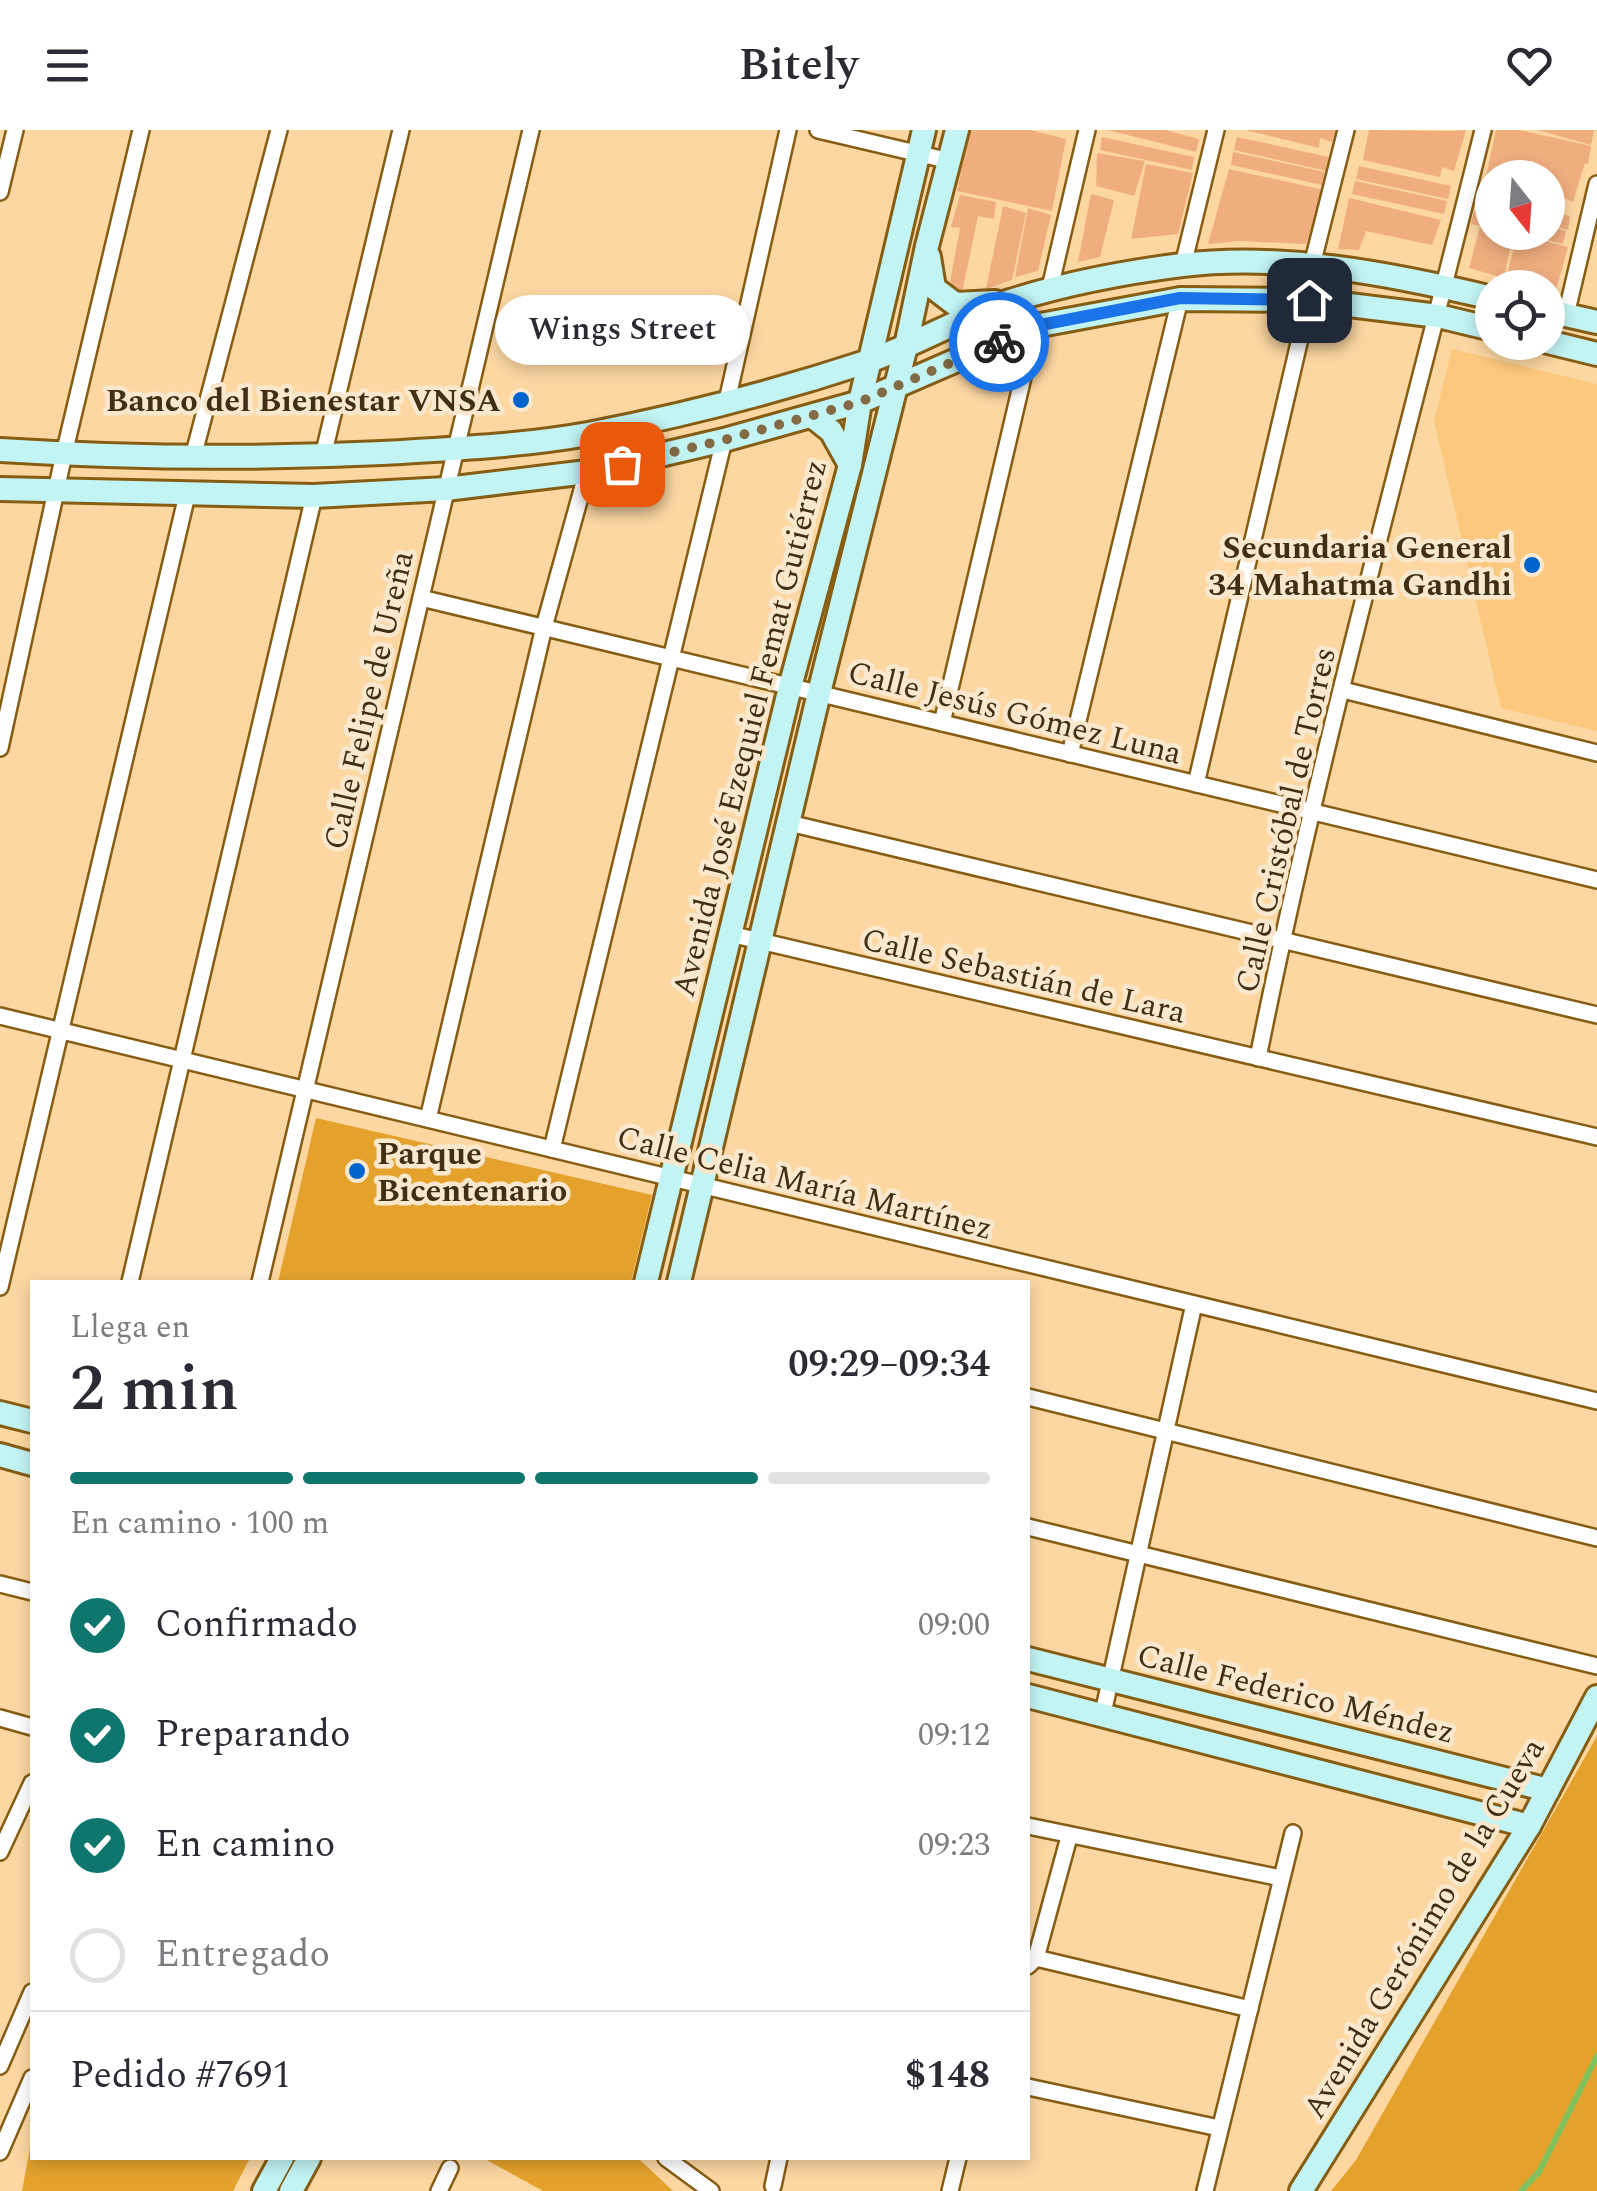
<!DOCTYPE html>
<html lang="es">
<meta charset="utf-8">
<style>
:root{--surface:#fff;--page:#f2f2f3;--text:#2b2b33;--muted:#7c7c81;--line:#e1e1e2;--accent:#0f766e}
body{margin:0;font-family:Spectral,serif;background:var(--page);color:var(--text);height:100vh;display:flex;flex-direction:column;font-size:38px;white-space:nowrap}
*{box-sizing:border-box;margin:0}
p{font-size:32px;color:var(--muted)}
.icon{flex:none;width:55px;height:55px;fill:none;stroke:currentColor;stroke-width:2;stroke-linecap:round;stroke-linejoin:round}
.map{position:relative;flex:1;overflow:hidden}
.drawer{position:absolute;left:30px;top:1150px;width:1000px;height:880px;display:flex;flex-direction:column;background:var(--surface);border-radius:0px;box-shadow:0 5px 15px #0003}
.drawer>*{flex:none}
.needle{width:65px;rotate:163deg}
.fabs{position:absolute;left:1475px;top:30px;display:grid;gap:20px}
.fabs a{display:grid;place-items:center;width:90px;height:90px;border-radius:50%;background:var(--surface);box-shadow:0 5px 15px #0003;font-size:50px}
.pin{position:absolute;display:grid;place-items:center;width:85px;height:85px;color:#fff;margin:-42px;border-radius:20px;box-shadow:0 5px 15px #0006}
.courier{position:absolute;display:grid;place-items:center;width:100px;height:100px;margin:-50px;border:8px solid #1a73e8;border-radius:50%;background:#fff;color:#222;box-shadow:0 2px 12px #0007}
.bubble{position:absolute;height:70px;border-radius:35px;background:var(--surface);box-shadow:0 5px 15px #0003;font-size:32px;font-weight:600;line-height:70px;text-align:center}
.overview em{font-style:normal;font-weight:600}
.overview div{display:flex;flex-direction:column-reverse}
.overview{display:flex;align-items:center;justify-content:space-between;height:170px;padding:0 40px}
h1{font-size:65px;font-weight:600;line-height:75px}
.bar{display:grid;grid-template-columns:repeat(4,1fr);gap:15px 10px;align-content:center;height:120px;padding:0 40px}
.bar i{height:12px;border-radius:8px;background:var(--line)}
.bar .on{background:var(--accent)}
.bar p{grid-column:span 4}
.line{display:flex;align-items:center;gap:25px;padding:0 40px;border-top:2px solid var(--line)}
.line div{flex:1}
ol{padding:0 40px;list-style:none}
li{display:flex;align-items:center;gap:30px;height:110px}
li p{margin-inline-start:auto}
li .icon{padding:10px;border-radius:50%;background:var(--accent);color:#fff;stroke-width:4}
li:last-child{color:var(--muted)}
li i{width:55px;height:55px;border:5px solid var(--line);border-radius:50%}
header{display:flex;justify-content:space-between;align-items:center;height:130px;padding:0 40px;background:var(--surface);font-size:45px;font-weight:600}
.map>svg:first-child{display:block}
.built{fill:#fbc87d}
.green{fill:#e4a22d}
.lines{fill:none;stroke-linecap:round;stroke-linejoin:round}
.stream{stroke:#7fc25d;stroke-width:6}
.building{fill:#f0ae7f}
.street-casing{stroke:#865d13;stroke-width:20}
.secondary-casing{stroke:#865d13;stroke-width:28}
.street{stroke:#fff;stroke-width:15}
.secondary{stroke:#c2f4f4;stroke-width:22}
.done{stroke:#826a45;stroke-width:10;stroke-dasharray:0 18}
.route{stroke:#1a73e8;stroke-width:12}
.poi-dot{fill:#0064cc;stroke:#fae8ce;stroke-width:4}
.labels{text-anchor:middle;stroke-width:9;stroke-linejoin:round;paint-order:stroke}
.poi-label{font-size:32px;font-weight:bold;fill:#412f13;stroke:#fae8ce;text-anchor:end}
.street-label{font-size:32px;fill:#412f13;stroke:#fae8ce}
</style>
<header><svg class="icon" aria-label="menu" viewBox="0 0 24 24"><path d="M4 6h16M4 12h16M4 18h16"/></svg>Bitely<svg class="icon" aria-label="heart" viewBox="0 0 24 24"><path d="M12 20l-8-8c-3-5 5-10 8-4 3-6 11-1 8 4z"/></svg></header>
<div class="map">
<svg width="1597" height="2061" viewBox="0 0 1597 2061">
<rect width="100%" height="100%" fill="#fcd7a2"/>
<path class="built" d="M 1452,219 L 1597,254 L 1597,601 L 1501,578 L 1434,291 Z"/>
<g class="green">
<path d="M 316,988 L 652,1065 L 631,1152 L 278,1152 Z"/>
<path d="M 1597,1606 L 1597,2061 L 1331,2061 L 1356,2030 Z"/>
<path d="M 32,2008 L 32,2028 L 250,2028 L 233,2061 L 22,2061 Z"/>
<path d="M 483,2028 L 638,2028 L 673,2061 L 543,2061 Z"/>
</g>
<g class="lines">
<path class="stream" d="M 1521,2061 L 1539,2042 L 1597,1926"/>
</g>
<g class="building">
<path d="M 970,0 L 1030,0 L 1066,9 L 1052,81 L 957,61 Z"/>
<path d="M 1107,0 L 1165,0 L 1199,9 L 1196,22 Z"/>
<path d="M 1245,0 L 1336,0 L 1332,12 L 1320,8 L 1319,18 Z"/>
<path d="M 1369,0 L 1452,1 L 1466,0 L 1454,41 L 1442,37 L 1440,47 L 1363,30 Z"/>
<path d="M 1496,0 L 1519,0 L 1591,16 L 1588,34 L 1585,33 L 1573,72 L 1561,67 L 1559,77 L 1548,74 L 1548,48 L 1492,48 L 1492,62 L 1483,60 Z"/>
<path d="M 1537,0 L 1594,0 L 1591,15 Z"/>
<path d="M 1102,7 L 1194,27 L 1192,40 L 1100,20 Z"/>
<path d="M 1237,7 L 1329,27 L 1327,41 L 1234,20 Z"/>
<path d="M 1233,22 L 1325,42 L 1322,55 L 1231,35 Z"/>
<path d="M 1097,23 L 1145,31 L 1134,66 L 1096,56 Z"/>
<path d="M 1146,34 L 1193,43 L 1178,104 L 1131,109 Z"/>
<path d="M 1359,36 L 1451,56 L 1448,69 L 1356,49 Z"/>
<path d="M 1229,39 L 1324,60 L 1306,114 L 1240,111 L 1208,114 Z"/>
<path d="M 1355,51 L 1447,71 L 1444,84 L 1352,64 Z"/>
<path d="M 1091,64 L 1114,70 L 1100,127 L 1078,132 Z"/>
<path d="M 960,65 L 996,72 L 994,89 L 978,86 L 962,163 L 950,152 L 960,98 L 951,97 Z"/>
<path d="M 1478,66 L 1492,69 L 1492,82 L 1475,79 Z"/>
<path d="M 1349,68 L 1441,90 L 1432,115 L 1366,101 L 1359,120 L 1338,119 Z"/>
<path d="M 1003,76 L 1026,83 L 1012,150 L 986,159 Z"/>
<path d="M 1028,78 L 1051,85 L 1038,141 L 1015,147 Z"/>
<path d="M 1474,81 L 1492,84 L 1492,98 L 1471,94 Z"/>
<path d="M 1548,81 L 1570,86 L 1568,100 L 1548,94 Z"/>
<path d="M 1548,96 L 1566,101 L 1563,114 L 1524,104 L 1548,102 Z"/>
<path d="M 1480,97 L 1513,104 L 1504,148 L 1469,138 Z"/>
<path d="M 1517,104 L 1568,117 L 1556,160 L 1506,149 Z"/>
</g>
<g class="lines">
<g class="street-casing">
<g id="street">
<path d="M 818,0 L 950,31"/>
<path d="M 0,62 L 15,0"/>
<path d="M 1183,135 L 1216,0"/>
<path d="M 1312,135 L 1346,0"/>
<path d="M 1049,162 L 1087,0"/>
<path d="M 1566,185 L 1597,54"/>
<path d="M 727,271 L 788,0"/>
<path d="M 323,326 L 401,0"/>
<path d="M 193,327 L 279,0"/>
<path d="M 421,468 L 1597,750"/>
<path d="M 1343,560 L 1597,623"/>
<path d="M 942,593 L 1035,196"/>
<path d="M 0,618 L 64,324 L 141,0"/>
<path d="M 1070,624 L 1180,169"/>
<path d="M 1196,654 L 1309,170"/>
<path d="M 789,693 L 1597,885"/>
<path d="M 730,804 L 1597,1007"/>
<path d="M 0,886 L 1597,1271"/>
<path d="M 1258,928 C 1320,616 1407,309 1483,0"/>
<path d="M 428,989 L 544,497 L 587,342"/>
<path d="M 552,1019 L 724,310"/>
<path d="M 130,1152 L 314,366"/>
<path d="M 260,1152 L 531,0"/>
<path d="M 0,1157 L 187,365"/>
<path d="M 1028,1267 L 1597,1408"/>
<path d="M 1028,1397 L 1597,1536"/>
<path d="M 0,1454 L 32,1462"/>
<path d="M 1103,1583 L 1194,1174"/>
<path d="M 0,1588 L 32,1597"/>
<path d="M 1028,1696 L 1281,1748"/>
<path d="M 0,1722 L 32,1653"/>
<path d="M 1036,1828 L 1250,1879"/>
<path d="M 1028,1836 L 1036,1828 L 1069,1707"/>
<path d="M 0,1936 L 32,1862"/>
<path d="M 1028,1957 L 1219,1998"/>
<path d="M 0,2022 L 32,1948"/>
<path d="M 666,2028 L 711,2061"/>
<path d="M 773,2056 L 779,2028"/>
<path d="M 439,2061 L 450,2038"/>
<path d="M 950,2061 L 958,2028"/>
<path d="M 1205,2061 L 1293,1703"/>
</g>
</g>
<g class="secondary-casing">
<g id="secondary">
<path d="M 929,127 L 934,158 L 955,174 L 995,172"/>
<path d="M 1548,181 L 1597,192"/>
<path d="M 1548,212 L 1597,224"/>
<path d="M 812,286 L 831,301 L 850,335"/>
<path d="M 0,320 C 127,328 255,329 382,323 C 450,319 521,316 588,304 C 682,286 778,261 869,231 C 917,214 962,187 1010,171 C 1064,154 1126,142 1182,135 C 1285,123 1392,144 1492,168"/>
<path d="M 0,359 L 314,366 L 446,359 L 587,342 L 724,310 L 860,272 L 1035,196 L 1180,169 L 1309,170 L 1438,186 L 1492,199"/>
<path d="M 646,1152 L 790,557 L 850,335 L 860,272 L 924,0"/>
<path d="M 679,1152 L 819,563 L 906,216 L 927,116 L 957,0"/>
<path d="M 0,1283 L 32,1291"/>
<path d="M 0,1325 L 32,1334"/>
<path d="M 1028,1529 L 1548,1660"/>
<path d="M 1028,1566 L 1529,1696"/>
<path d="M 264,2061 L 282,2028"/>
<path d="M 291,2061 L 309,2028"/>
<path d="M 1301,2061 L 1529,1696 L 1597,1567"/>
</g>
</g>
<use href="#street" class="street"/>
<use href="#secondary" class="secondary"/>
</g>
<g class="lines">
<path class="done" d="M 622,334 L 724,310 L 860,272 L 999,212"/>
<path class="route" d="M 999,212 L 1035,196 L 1180,168 L 1309,170"/>
</g>
<g class="poi-dot">
<circle cx="521" cy="270" r="10"/>
<circle cx="1532" cy="435" r="10"/>
<circle cx="357" cy="1041" r="10"/>
</g>
<g class="labels">
<g class="poi-label">
<text x="501" y="281">Banco del Bienestar VNSA</text>
<text x="1512" y="428">Secundaria General<tspan x="1512" dy="37">34 Mahatma Gandhi</tspan></text>
<text x="377" y="1034" text-anchor="start">Parque<tspan x="377" dy="37">Bicentenario</tspan></text>
</g>
<g class="street-label">
<text transform="translate(368 570) rotate(-77)" y="11">Calle Felipe de Ureña</text>
<text transform="translate(1015 582) rotate(14)" y="11">Calle Jesús Gómez Luna</text>
<text transform="translate(749 598) rotate(-76)" y="11">Avenida José Ezequiel Femat Gutiérrez</text>
<text transform="translate(1285 690) rotate(-77)" y="11">Calle Cristóbal de Torres</text>
<text transform="translate(1024 845) rotate(13)" y="11">Calle Sebastián de Lara</text>
<text transform="translate(805 1052) rotate(14)" y="11">Calle Celia María Martínez</text>
<text transform="translate(1296 1563) rotate(14)" y="11">Calle Federico Méndez</text>
<text transform="translate(1423 1798) rotate(-59)" y="11">Avenida Gerónimo de la Cueva</text>
</g>
</g>
</svg>
<div class="fabs">
<a><svg class="needle" viewBox="-14 -14 28 28"><path d="M0-13l5 13h-10z" fill="#e53935"/><path d="M0 13l5-13h-10z" fill="#7c7c81"/></svg></a>
<a><svg class="icon" aria-label="locate" viewBox="0 0 24 24"><circle cx="12" cy="12" r="6"/><path d="M12 2v4M12 18v4M2 12h4M18 12h4"/></svg></a>
</div>
<div class="pin" style="left:622px;top:334px;background:#ea580c"><svg class="icon" aria-label="bag" viewBox="0 0 24 24"><path d="M5 8h14l-1 12H6zM9 8a3 3 0 0 1 6 0"/></svg></div>
<div class="pin" style="left:1309px;top:170px;background:#1f2937"><svg class="icon" aria-label="home" viewBox="0 0 24 24"><path d="M3 11l9-7 9 7M6 9v11h12V9"/></svg></div>
<div class="courier" style="left:999px;top:212px"><svg class="icon" aria-label="bike" viewBox="0 0 24 24"><circle cx="6" cy="16" r="4"/><circle cx="18" cy="16" r="4"/><path d="M6 16l4-8h5l3 8M10 8l3 8H6M13 5h3"/></svg></div>
<div class="bubble" style="left:495px;top:165px;width:255px">Wings Street</div>
<section class="drawer">
<div class="overview"><div><h1>2 min</h1><p>Llega en</p></div><em>09:29–09:34</em></div>
<div class="bar"><i class="on"></i><i class="on"></i><i class="on"></i><i></i><p>En camino · 100 m</p></div>
<ol>
<li><svg class="icon" aria-label="check" viewBox="0 0 24 24"><path d="M5 12l5 5 9-10"/></svg>Confirmado<p>09:00</p></li>
<li><svg class="icon" aria-label="check" viewBox="0 0 24 24"><path d="M5 12l5 5 9-10"/></svg>Preparando<p>09:12</p></li>
<li><svg class="icon" aria-label="check" viewBox="0 0 24 24"><path d="M5 12l5 5 9-10"/></svg>En camino<p>09:23</p></li>
<li><i></i>Entregado</li>
</ol>
<div class="line" style="height:130px"><div>Pedido #7691</div><b>$148</b></div>
</section>
</div>
